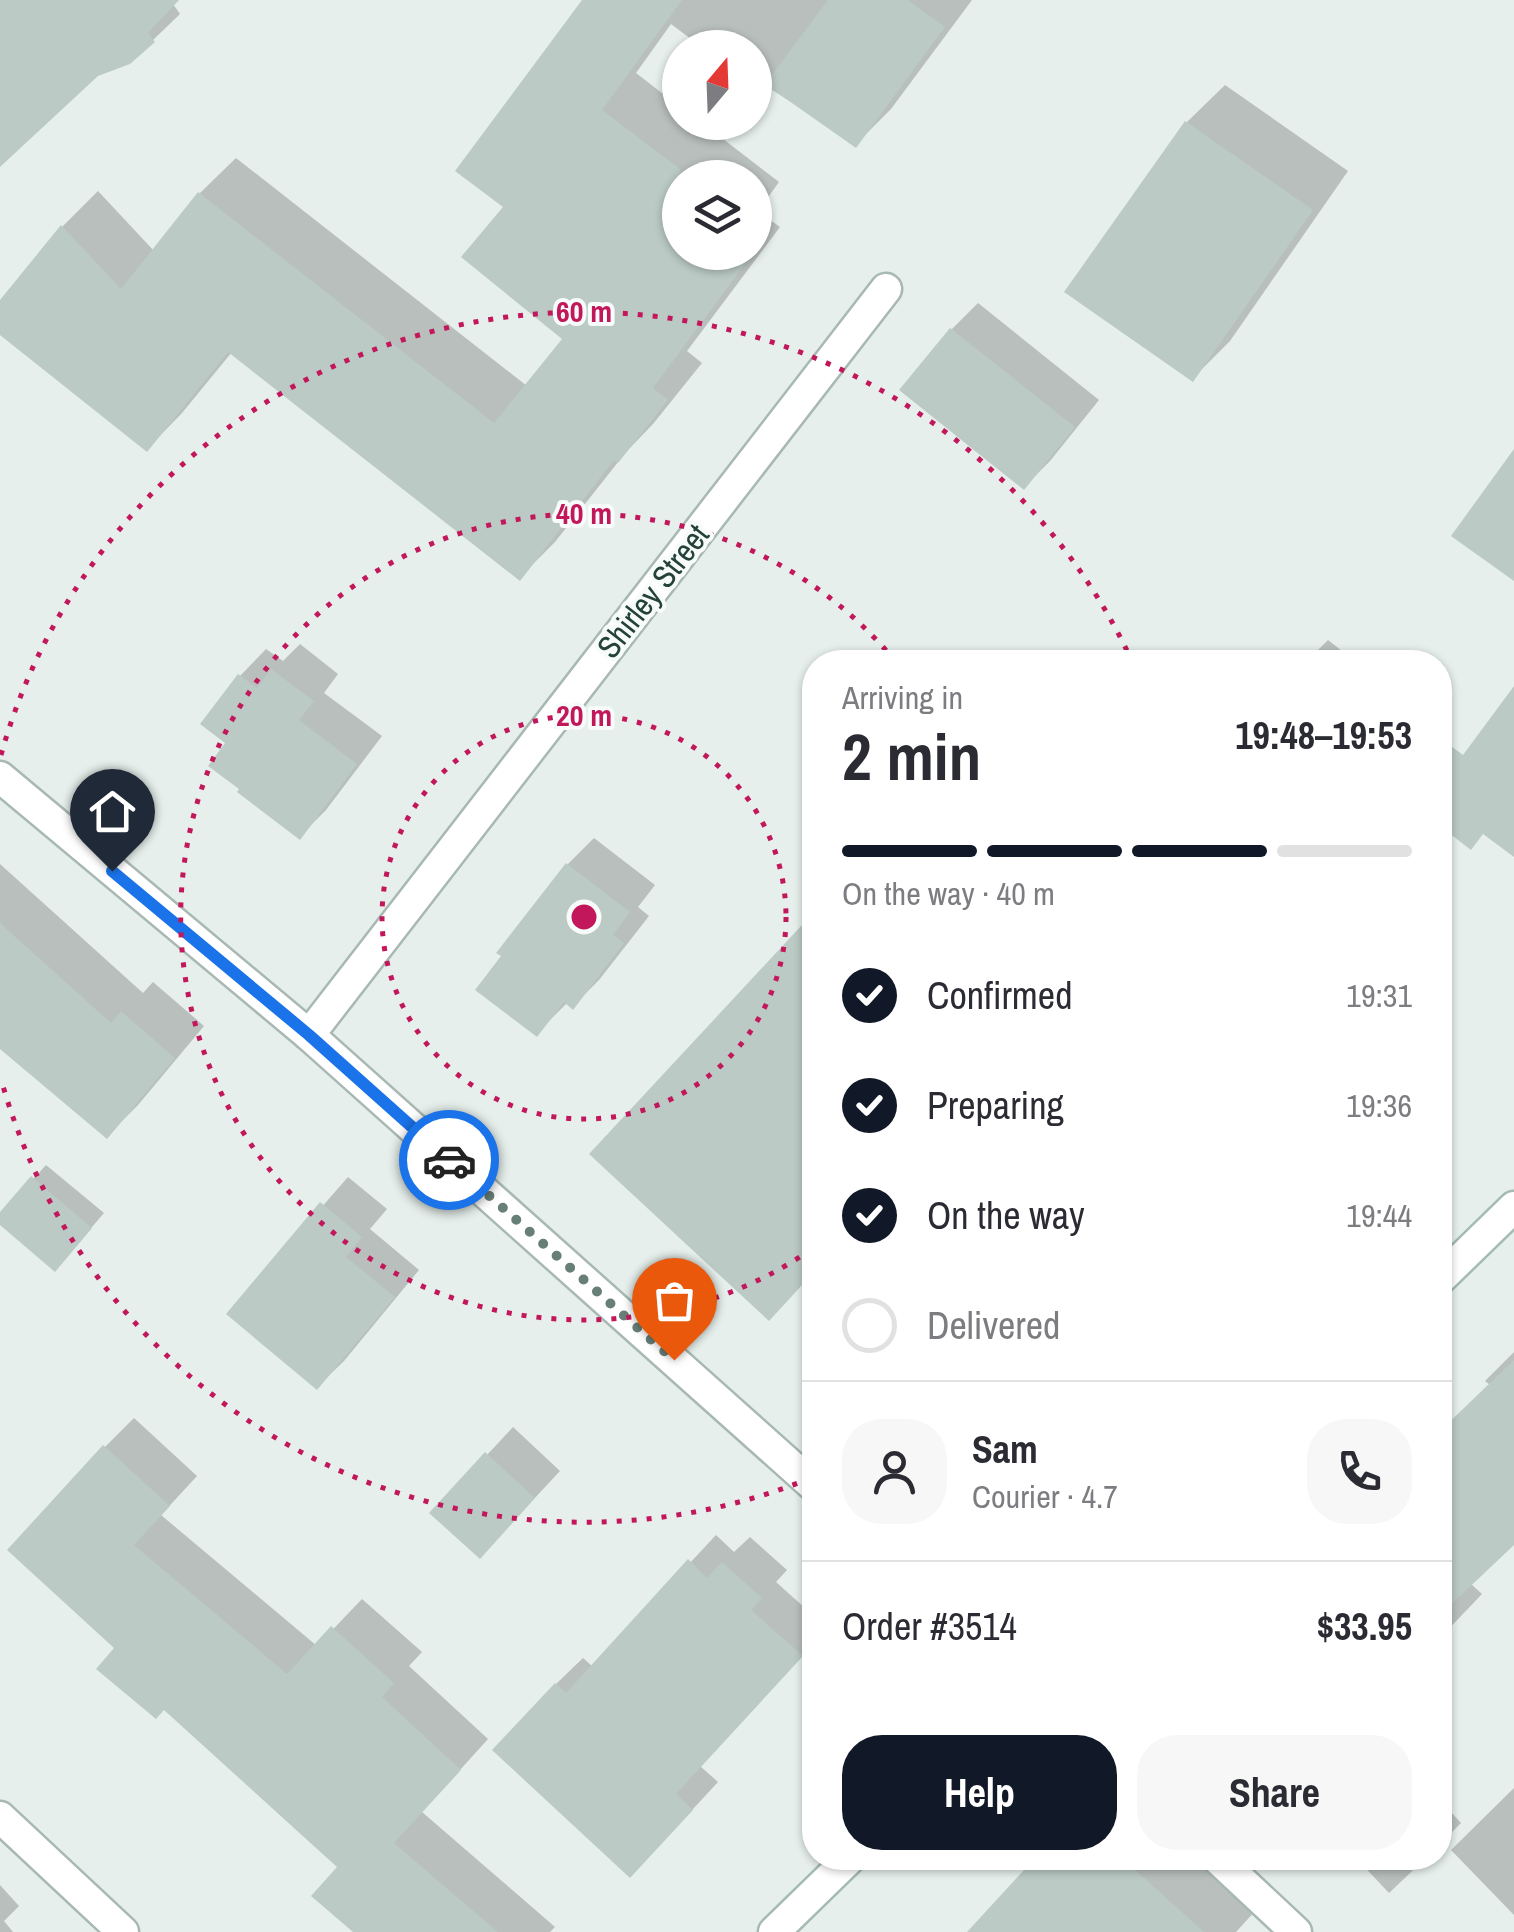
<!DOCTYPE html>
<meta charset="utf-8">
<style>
:root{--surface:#fff;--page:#f7f7f7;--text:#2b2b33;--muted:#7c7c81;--line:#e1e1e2;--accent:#111827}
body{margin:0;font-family:"Archivo Narrow",sans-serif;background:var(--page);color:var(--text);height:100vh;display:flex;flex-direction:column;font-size:38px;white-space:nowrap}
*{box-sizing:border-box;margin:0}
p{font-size:32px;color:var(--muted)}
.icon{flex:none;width:55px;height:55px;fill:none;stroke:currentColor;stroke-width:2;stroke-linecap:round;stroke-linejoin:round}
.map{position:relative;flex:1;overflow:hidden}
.sheet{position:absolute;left:802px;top:650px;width:650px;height:1220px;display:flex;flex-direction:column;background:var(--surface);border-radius:40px;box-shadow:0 2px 8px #0004}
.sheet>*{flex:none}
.needle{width:65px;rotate:19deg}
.controls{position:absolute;left:662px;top:30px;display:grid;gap:20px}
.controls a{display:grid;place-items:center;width:110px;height:110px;border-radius:50%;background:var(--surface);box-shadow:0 2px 8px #0004;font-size:50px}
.pin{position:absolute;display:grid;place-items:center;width:85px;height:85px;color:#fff;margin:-102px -42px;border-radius:50% 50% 50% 0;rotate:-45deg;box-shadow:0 0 10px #0007}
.pin .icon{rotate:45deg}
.courier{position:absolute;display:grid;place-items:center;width:100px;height:100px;margin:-50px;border:8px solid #1a73e8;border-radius:50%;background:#fff;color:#222;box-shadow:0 2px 12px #0007}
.headline em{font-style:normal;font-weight:700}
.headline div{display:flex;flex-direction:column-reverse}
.headline{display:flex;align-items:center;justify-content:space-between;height:170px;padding:0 40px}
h1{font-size:65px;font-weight:700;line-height:75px}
.bar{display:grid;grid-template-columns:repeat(4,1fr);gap:15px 10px;align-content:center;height:120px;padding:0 40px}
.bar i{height:12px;border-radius:8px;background:var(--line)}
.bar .on{background:var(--accent)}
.bar p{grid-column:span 4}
.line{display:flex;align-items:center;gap:25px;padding:0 40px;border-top:2px solid var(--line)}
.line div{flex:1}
.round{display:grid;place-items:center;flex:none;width:105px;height:105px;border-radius:40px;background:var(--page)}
ol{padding:0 40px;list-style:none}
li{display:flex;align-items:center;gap:30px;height:110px}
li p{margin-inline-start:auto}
li .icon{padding:10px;border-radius:50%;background:var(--accent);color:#fff;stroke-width:4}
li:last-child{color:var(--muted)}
li i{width:55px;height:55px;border:5px solid var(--line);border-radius:50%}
.cta{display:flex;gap:20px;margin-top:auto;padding:20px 40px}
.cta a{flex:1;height:115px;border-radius:40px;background:var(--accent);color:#fff;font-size:40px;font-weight:700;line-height:115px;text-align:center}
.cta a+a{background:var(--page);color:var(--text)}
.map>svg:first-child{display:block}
.shadow{fill:#0003;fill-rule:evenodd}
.building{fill:#bbcac4}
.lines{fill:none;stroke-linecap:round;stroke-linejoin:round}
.street-casing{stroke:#a8b8b2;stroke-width:35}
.secondary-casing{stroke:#a4bbb3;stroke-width:35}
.street{stroke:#fff;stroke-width:30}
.secondary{stroke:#fff;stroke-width:30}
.done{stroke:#687f78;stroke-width:10;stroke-dasharray:0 18}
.route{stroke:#1a73e8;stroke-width:12}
.ring{fill:none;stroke:#c2185b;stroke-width:5;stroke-dasharray:5 10}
.labels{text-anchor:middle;stroke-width:8;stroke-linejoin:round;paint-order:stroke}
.street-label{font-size:32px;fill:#24423a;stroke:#f7fbf9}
.centre{fill:#c2185b;stroke:#f7fbf9;stroke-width:5}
.ring-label{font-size:30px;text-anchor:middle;font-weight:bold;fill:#c2185b;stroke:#f7fbf9;stroke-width:8;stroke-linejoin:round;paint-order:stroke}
</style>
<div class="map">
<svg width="1514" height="1932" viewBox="0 0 1514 1932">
<rect width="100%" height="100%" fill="#e6efeb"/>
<g class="shadow">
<path d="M 0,0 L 177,0 L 173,4 L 180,14 L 153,40 L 97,74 L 0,145 Z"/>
<path d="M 585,0 L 972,0 L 891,109 L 856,144 L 760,82 L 755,87 L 755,48 L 703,48 L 671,24 L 636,73 L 680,107 L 680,122 L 701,122 L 779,182 L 758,211 L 780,227 L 687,351 L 702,363 L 653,424 L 626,452 L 555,542 L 520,577 L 232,352 L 182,413 L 147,449 L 0,332 L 0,304 L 63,226 L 98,191 L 155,252 L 200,193 L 236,158 L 527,386 L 565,338 L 507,206 ZM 680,178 L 755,178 L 755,252 L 680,252 Z"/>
<path d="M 1225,85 L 1348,171 L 1230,341 L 1193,378 L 1187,122 Z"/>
<path d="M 978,303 L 1099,400 L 1050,461 L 1024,487 L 903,390 L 952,329 Z"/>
<path d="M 1328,640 L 1356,662 L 1306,662 Z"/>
<path d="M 300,644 L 338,674 L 324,693 L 382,736 L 326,810 L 300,836 L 228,742 L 240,676 L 266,649 L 283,661 Z"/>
<path d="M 594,838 L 655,885 L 638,907 L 649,916 L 599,980 L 573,1006 L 568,1002 L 536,1034 L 568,864 Z"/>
<path d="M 0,864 L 143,993 L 153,982 L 204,1026 L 138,1105 L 107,1136 L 0,1046 Z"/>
<path d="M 1440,973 L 1447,979 L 1440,988 Z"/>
<path d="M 46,1165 L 104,1213 L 68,1255 L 0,1222 L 0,1216 Z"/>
<path d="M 348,1177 L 387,1209 L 370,1229 L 419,1270 L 344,1361 L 317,1387 L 229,1313 Z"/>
<path d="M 1514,1352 L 1514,1541 L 1470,1583 L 1482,1594 L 1440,1638 L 1440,1434 L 1490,1385 L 1485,1381 Z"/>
<path d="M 134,1418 L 197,1476 L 161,1515 L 317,1646 L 362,1599 L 422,1652 L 409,1666 L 488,1739 L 422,1812 L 555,1927 L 550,1932 L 357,1932 L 340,1866 L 118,1648 L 105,1447 Z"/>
<path d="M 513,1427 L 560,1471 L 506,1529 L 433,1513 Z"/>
<path d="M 716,1535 L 734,1552 L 750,1537 L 787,1570 L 776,1582 L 815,1617 L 815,1642 L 700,1766 L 718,1782 L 657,1848 L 556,1684 L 583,1658 L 593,1667 Z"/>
<path d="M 1514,1788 L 1514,1915 L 1451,1850 Z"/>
<path d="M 1440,1800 L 1461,1823 L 1440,1844 Z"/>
<path d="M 1038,1858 L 1201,1858 L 1257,1909 L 1236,1932 L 969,1932 Z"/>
<path d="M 1356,1858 L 1426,1858 L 1389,1893 Z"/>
<path d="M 0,1885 L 19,1906 L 4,1921 L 13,1932 L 0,1932 Z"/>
</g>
<g class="building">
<path d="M 0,0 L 179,0 L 148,33 L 155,42 L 130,64 L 98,76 L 0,167 Z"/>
<path d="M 582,0 L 682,0 L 602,110 L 680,169 L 680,252 L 754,252 L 653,388 L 668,400 L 618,463 L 614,460 L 520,581 L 228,352 L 147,452 L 0,335 L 0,300 L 61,225 L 121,289 L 198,192 L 494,423 L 562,339 L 461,257 L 503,207 L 455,171 Z"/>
<path d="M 828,0 L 908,0 L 945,27 L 856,148 L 765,84 Z"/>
<path d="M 1185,121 L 1313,210 L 1193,382 L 1064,292 Z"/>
<path d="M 950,328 L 1075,427 L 1024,490 L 899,390 Z"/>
<path d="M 1514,449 L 1514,581 L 1451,536 Z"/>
<path d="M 271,669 L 314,701 L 299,720 L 357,764 L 300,840 L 237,792 L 239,789 L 208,766 L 225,743 L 200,724 L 238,674 L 257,688 Z"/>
<path d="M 1514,686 L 1514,857 L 1483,834 L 1471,850 L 1440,826 L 1440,738 L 1463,755 Z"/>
<path d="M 566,863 L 630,912 L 613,935 L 624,943 L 573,1010 L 564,1002 L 537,1037 L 475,990 L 501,956 L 496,953 Z"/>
<path d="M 815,911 L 815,1271 L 769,1321 L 589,1154 Z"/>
<path d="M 0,923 L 111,1023 L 121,1011 L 175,1058 L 107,1139 L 0,1049 Z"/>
<path d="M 31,1176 L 92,1228 L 55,1272 L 0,1225 L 0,1212 Z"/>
<path d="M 320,1202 L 362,1237 L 346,1257 L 395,1297 L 317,1390 L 226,1314 Z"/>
<path d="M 1514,1360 L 1514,1545 L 1440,1615 L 1440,1431 Z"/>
<path d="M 103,1445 L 170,1506 L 134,1545 L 287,1674 L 331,1626 L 394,1683 L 382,1697 L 461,1770 L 394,1843 L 498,1932 L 353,1932 L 311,1896 L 337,1867 L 164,1710 L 156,1719 L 96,1669 L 114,1648 L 7,1550 Z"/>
<path d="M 485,1452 L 535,1498 L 480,1559 L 429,1513 Z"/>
<path d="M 688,1559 L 707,1578 L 722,1562 L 762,1598 L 751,1610 L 803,1656 L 676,1794 L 693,1810 L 630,1878 L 492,1750 L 555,1683 L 566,1693 Z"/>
<path d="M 1035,1858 L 1122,1858 L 1204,1932 L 967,1932 Z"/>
</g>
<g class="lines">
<g class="street-casing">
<g id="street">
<path d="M 0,777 L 309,1035 L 815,1487"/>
<path d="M 309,1035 L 886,289"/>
<path d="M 0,1817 L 123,1932"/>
<path d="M 1217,1858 L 1296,1932"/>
</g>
</g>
<g class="secondary-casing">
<g id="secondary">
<path d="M 1440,1279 L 1514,1207"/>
<path d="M 774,1932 L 850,1858"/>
</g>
</g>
<use href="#street" class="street"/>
<use href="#secondary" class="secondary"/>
</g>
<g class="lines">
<path class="done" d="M 449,1160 L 674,1360"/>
<path class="route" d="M 112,871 L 309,1035 L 449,1160"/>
</g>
<g class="ring">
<circle cx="584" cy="917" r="202"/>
<path d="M812 1249A403 403 0 1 1 895 661"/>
<path d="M811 1478A605 605 0 0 1 1 1079M1 755A605 605 0 0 1 1132 661"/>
</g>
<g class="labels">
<g class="street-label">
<text transform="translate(653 591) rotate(-52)" y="11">Shirley Street</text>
</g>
</g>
<circle cx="584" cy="917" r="15" class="centre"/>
<g class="ring-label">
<text x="584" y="322">60 m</text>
<text x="584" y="524">40 m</text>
<text x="584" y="726">20 m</text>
</g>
</svg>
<div class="controls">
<a><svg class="needle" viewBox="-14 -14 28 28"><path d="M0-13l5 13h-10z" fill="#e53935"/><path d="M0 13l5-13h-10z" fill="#7c7c81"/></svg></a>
<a><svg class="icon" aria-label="layers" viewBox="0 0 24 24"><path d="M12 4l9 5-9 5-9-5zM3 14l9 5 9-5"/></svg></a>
</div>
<div class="pin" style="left:674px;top:1360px;background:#ea580c"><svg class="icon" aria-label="bag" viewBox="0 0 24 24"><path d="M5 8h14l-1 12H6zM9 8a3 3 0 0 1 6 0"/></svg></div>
<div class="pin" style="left:112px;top:871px;background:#1f2937"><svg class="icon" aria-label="home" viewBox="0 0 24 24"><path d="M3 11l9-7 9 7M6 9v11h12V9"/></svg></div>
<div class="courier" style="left:449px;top:1160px"><svg class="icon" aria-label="car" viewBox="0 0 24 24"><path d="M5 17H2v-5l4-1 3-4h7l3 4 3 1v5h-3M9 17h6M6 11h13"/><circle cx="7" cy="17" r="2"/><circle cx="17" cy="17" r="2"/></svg></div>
<section class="sheet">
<div class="headline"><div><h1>2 min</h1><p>Arriving in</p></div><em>19:48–19:53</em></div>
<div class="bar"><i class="on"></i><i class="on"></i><i class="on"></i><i></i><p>On the way · 40 m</p></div>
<ol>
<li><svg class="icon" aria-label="check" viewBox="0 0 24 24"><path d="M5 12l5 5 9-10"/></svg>Confirmed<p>19:31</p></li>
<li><svg class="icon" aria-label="check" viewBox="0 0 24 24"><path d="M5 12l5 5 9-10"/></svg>Preparing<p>19:36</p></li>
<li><svg class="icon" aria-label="check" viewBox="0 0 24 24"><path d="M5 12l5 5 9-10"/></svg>On the way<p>19:44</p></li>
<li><i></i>Delivered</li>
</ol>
<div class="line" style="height:180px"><a class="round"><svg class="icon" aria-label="person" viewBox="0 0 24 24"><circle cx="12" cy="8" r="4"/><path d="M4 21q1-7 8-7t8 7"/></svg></a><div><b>Sam</b><p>Courier · 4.7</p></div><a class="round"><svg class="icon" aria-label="phone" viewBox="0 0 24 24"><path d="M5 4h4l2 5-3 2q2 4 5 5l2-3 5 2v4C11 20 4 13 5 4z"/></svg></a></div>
<div class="line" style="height:130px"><div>Order #3514</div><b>$33.95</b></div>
<div class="cta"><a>Help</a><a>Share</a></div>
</section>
</div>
